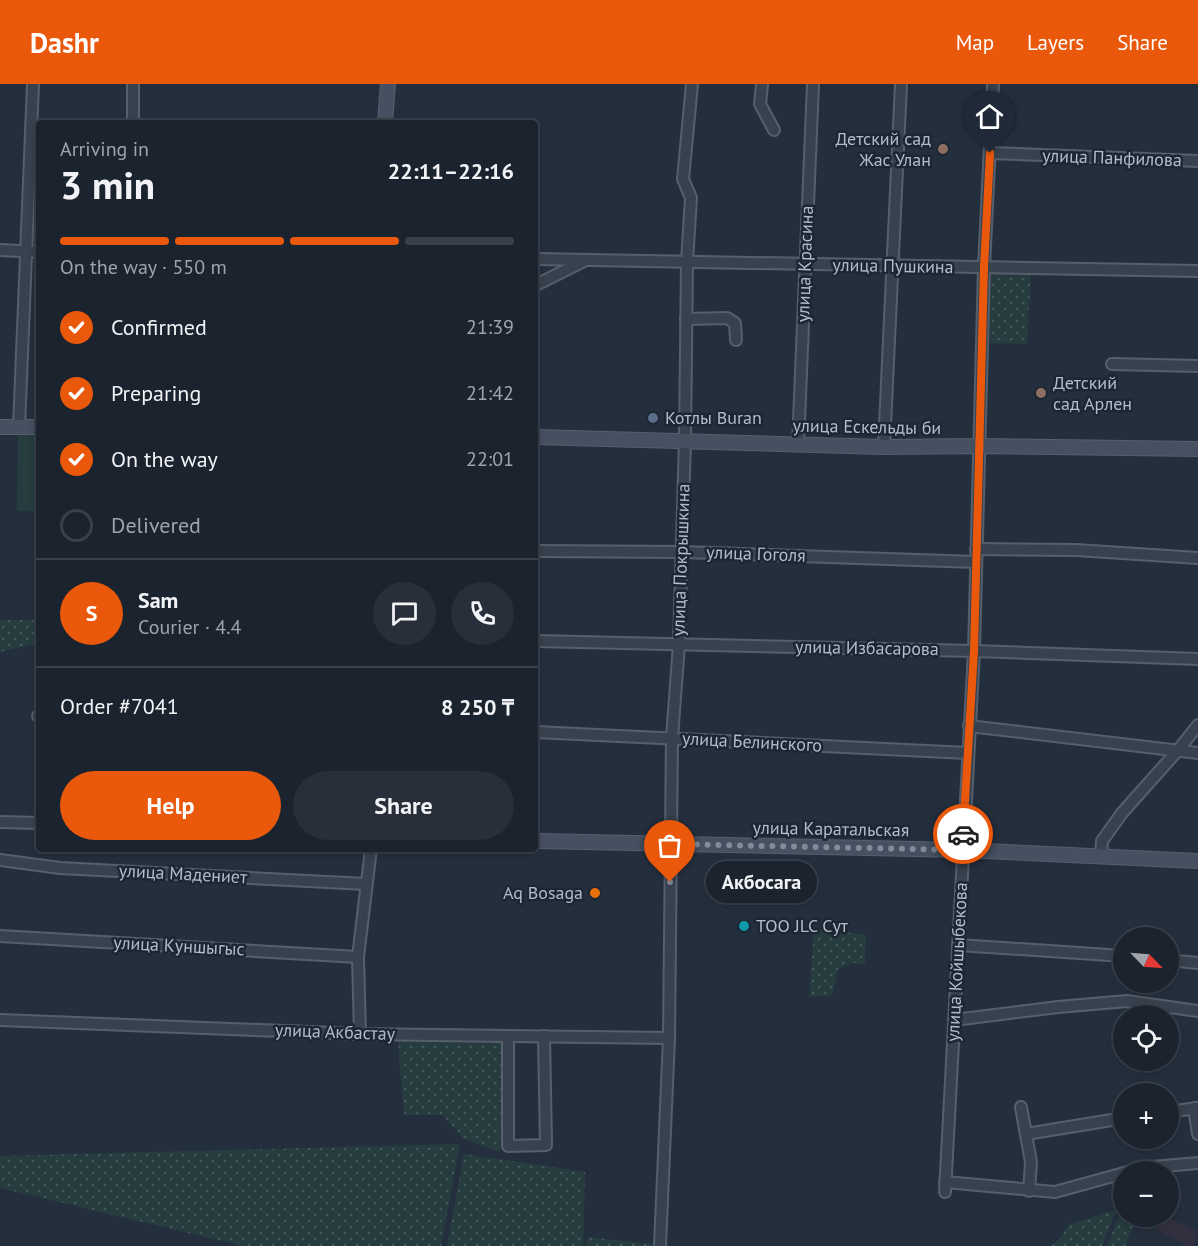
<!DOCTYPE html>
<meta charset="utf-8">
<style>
:root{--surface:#1b232e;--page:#282f3a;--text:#f1f3f6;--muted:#a0a4aa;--line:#39404a;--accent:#ea580c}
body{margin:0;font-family:"PT Sans",sans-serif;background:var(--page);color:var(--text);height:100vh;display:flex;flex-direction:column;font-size:22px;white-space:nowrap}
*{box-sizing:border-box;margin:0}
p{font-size:20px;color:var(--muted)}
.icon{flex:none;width:33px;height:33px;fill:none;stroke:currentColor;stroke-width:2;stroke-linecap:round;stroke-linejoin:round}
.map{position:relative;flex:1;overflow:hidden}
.details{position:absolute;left:36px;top:36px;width:502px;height:732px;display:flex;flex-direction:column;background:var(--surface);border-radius:6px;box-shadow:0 3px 9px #0003,0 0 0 2px var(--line)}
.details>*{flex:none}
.needle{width:39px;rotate:115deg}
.fabs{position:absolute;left:1113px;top:843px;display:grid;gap:12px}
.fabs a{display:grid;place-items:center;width:66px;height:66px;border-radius:50%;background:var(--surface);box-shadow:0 3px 9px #0003,0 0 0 2px var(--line);font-size:30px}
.pin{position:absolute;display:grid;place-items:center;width:51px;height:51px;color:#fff;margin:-62px -26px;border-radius:50% 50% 50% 0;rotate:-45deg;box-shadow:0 0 6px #0007}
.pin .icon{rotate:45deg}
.courier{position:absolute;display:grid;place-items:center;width:60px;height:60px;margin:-30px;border:4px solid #ea580c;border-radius:50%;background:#fff;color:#222;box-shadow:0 2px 8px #0007}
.bubble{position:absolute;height:42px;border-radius:21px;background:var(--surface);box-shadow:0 3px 9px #0003,0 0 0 2px var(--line);font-size:20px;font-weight:700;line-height:42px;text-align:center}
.overview em{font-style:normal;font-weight:700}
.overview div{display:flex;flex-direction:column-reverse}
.overview{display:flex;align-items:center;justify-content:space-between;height:102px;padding:0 24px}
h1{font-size:39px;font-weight:700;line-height:45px}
.bar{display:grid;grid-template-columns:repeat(4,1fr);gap:9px 6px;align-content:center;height:72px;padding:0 24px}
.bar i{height:8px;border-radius:4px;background:var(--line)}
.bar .selected{background:var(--accent)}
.bar p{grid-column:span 4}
.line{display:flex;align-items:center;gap:15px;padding:0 24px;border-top:2px solid var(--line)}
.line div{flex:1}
.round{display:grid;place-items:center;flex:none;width:63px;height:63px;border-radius:32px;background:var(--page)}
ol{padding:0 24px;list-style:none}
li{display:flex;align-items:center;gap:18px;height:66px}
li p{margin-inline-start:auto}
li .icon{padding:6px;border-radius:50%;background:var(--accent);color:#fff;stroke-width:4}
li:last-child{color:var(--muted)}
li i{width:33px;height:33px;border:3px solid var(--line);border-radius:50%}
.primary-button{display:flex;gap:12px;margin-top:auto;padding:12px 24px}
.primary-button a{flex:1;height:69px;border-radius:36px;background:var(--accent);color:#fff;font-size:24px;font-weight:700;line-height:69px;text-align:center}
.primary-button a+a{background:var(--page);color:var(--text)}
header{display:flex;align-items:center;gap:36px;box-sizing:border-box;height:84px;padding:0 30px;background:var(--accent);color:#fff}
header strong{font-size:28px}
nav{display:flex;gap:33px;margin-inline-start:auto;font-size:21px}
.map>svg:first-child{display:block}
.medical{fill:#32303f}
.grass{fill:url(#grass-dots)}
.park{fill:#263c3f}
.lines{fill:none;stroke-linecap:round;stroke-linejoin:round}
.street-casing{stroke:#565f6c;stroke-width:14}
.secondary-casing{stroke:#565f6c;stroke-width:16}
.street{stroke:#38414e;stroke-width:10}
.secondary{stroke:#465061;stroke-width:14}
.done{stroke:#828b98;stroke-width:6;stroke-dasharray:0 10.8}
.route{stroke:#ea580c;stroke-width:8}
.education-dot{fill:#8d6e63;stroke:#1d2633;stroke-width:2}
.service-dot{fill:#5c6f8a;stroke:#1d2633;stroke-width:2}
.food-dot{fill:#e8710a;stroke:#1d2633;stroke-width:2}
.culture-dot{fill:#0f9aa8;stroke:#1d2633;stroke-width:2}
.labels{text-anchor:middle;stroke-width:5;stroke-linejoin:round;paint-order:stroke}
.poi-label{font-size:18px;fill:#b4bcc9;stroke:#1d2633;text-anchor:start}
.street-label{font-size:18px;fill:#b4bcc9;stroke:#1d2633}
</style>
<header>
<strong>Dashr</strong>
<nav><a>Map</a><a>Layers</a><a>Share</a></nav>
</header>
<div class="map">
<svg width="1198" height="1162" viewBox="0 0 1198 1162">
<defs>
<pattern id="grass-dots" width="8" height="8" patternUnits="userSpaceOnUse" patternTransform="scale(1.5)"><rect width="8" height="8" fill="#263c3f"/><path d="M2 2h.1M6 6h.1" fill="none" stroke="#435659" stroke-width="1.8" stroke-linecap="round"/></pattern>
</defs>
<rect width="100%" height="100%" fill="#242f3e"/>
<path class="medical" d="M 1148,1133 L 1167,1133 L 1198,1148 L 1192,1162 L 1188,1162 L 1144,1140 Z"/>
<g class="grass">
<path d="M 986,188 L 1031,188 L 1027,260 L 986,259 Z"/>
<path d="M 0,536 L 39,536 L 39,559 L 0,568 Z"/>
<path d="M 814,844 L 866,851 L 865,880 L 852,879 L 838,885 L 832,912 L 809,913 Z"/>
<path d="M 398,957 L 503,957 L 500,1068 L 464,1055 L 442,1031 L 404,1031 Z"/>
<path d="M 460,1060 L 441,1162 L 243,1162 L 0,1104 L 0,1072 Z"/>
<path d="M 464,1070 L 585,1088 L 583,1162 L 447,1162 Z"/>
<path d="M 1123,1122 L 1124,1132 L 1137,1133 L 1125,1162 L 1107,1162 Z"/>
<path d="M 1116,1126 L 1102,1162 L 1051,1162 L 1060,1155 L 1068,1141 Z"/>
<path d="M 587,1153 L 652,1160 L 652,1162 L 586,1162 Z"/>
</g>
<path class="park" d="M 18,351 L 37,351 L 36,428 L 17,426 Z"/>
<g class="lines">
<g class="street-casing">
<g id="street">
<path d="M 762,0 L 760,20 L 774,46"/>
<path d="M 133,39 L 133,0"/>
<path d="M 990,69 L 1198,77"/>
<path d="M 0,166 L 39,168"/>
<path d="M 536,175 L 1198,187"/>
<path d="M 536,201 L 584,177"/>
<path d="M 686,235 L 727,234 L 735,239 L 736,256"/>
<path d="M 1112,280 L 1198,282"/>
<path d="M 19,343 L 33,0"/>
<path d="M 798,361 L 813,0"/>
<path d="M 884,363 L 901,0"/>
<path d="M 976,465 L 1076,466 L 1198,474"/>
<path d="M 536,467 L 682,468 L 976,478"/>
<path d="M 536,557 L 974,567 L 1198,575"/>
<path d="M 38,632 L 39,632"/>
<path d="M 969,642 L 1198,669"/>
<path d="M 536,648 L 968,669"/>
<path d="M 0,738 L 39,739"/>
<path d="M 1101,773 L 1102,757 L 1122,729 L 1179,665 L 1198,641"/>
<path d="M 0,776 L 60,784 L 366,800"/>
<path d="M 0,852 L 358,873"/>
<path d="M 958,861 L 1124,872"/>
<path d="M 1168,876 L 1198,879"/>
<path d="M 0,936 L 360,950 L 669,954"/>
<path d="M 954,936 L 1058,923 L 1127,917 L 1198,927"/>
<path d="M 360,950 L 358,873 L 371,765"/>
<path d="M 508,952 L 508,1062 L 546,1061 L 544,952"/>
<path d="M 1021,1023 L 1031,1078 L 1029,1107"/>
<path d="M 1194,1024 L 1198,1050"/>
<path d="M 1168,1028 L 1198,1024"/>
<path d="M 1026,1050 L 1124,1034"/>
<path d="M 1127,1088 L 1141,1084 L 1198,1079"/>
<path d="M 945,1098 L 1055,1108 L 1124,1089"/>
<path d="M 945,1108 L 974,567 L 984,183 L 993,0"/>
<path d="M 660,1162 L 669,954 L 672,654 L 679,560 L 685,356 L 687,178 L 691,114 L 683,95 L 692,0"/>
</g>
</g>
<g class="secondary-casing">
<g id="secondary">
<path d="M 385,39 L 388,0"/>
<path d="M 0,343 L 39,343"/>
<path d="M 536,353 L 884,363 L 979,362 L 1198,365"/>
<path d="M 536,757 L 962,766 L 1198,777"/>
</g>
</g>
<use href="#street" class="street"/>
<use href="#secondary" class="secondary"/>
</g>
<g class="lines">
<path class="done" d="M 670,798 L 670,760 L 962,766 L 963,750"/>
<path class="route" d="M 963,750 L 974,567 L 984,183 L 990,69"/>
</g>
<g class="education-dot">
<circle cx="943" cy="65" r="6"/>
<circle cx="1041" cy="309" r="6"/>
</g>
<circle class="service-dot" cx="653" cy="334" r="6"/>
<circle class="food-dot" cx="595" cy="809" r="6"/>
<circle class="culture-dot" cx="744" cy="842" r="6"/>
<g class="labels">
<g class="poi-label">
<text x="931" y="61" text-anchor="end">Детский сад<tspan x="931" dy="21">Жас Улан</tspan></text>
<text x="1053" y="305">Детский<tspan x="1053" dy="21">сад Арлен</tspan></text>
<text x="665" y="340">Котлы Buran</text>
<text x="583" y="815" text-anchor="end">Aq Bosaga</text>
<text x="756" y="848">ТОО JLC Сут</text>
</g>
<g class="street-label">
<text transform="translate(1112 74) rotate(2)" y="6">улица Панфилова</text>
<text transform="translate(805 180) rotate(-88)" y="6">улица Красина</text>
<text transform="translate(893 182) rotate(1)" y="6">улица Пушкина</text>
<text transform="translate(867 343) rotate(1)" y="6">улица Ескельды би</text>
<text transform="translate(756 470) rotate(2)" y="6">улица Гоголя</text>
<text transform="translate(681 476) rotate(-88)" y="6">улица Покрышкина</text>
<text transform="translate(867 564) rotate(1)" y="6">улица Избасарова</text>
<text transform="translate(752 658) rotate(3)" y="6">улица Белинского</text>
<text transform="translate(831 745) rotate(1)" y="6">улица Каратальская</text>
<text transform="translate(183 790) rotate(3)" y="6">улица Мадениет</text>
<text transform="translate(179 862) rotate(3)" y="6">улица Куншыгыс</text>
<text transform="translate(957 878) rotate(-87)" y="6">улица Койшыбекова</text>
<text transform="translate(335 948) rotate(2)" y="6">улица Акбастау</text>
</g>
</g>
</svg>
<div class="fabs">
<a><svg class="needle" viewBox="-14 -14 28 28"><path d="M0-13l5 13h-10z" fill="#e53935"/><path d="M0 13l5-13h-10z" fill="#a0a4aa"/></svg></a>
<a><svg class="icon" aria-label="locate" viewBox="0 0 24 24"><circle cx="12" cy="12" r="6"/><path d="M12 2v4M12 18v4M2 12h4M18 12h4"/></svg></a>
<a>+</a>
<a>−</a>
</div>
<div class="pin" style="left:670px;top:798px;background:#ea580c"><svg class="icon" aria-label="bag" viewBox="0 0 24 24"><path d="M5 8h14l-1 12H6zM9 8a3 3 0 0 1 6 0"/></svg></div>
<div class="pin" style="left:990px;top:69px;background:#1f2937"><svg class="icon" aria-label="home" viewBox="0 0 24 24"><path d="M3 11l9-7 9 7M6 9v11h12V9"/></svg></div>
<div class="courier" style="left:963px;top:750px"><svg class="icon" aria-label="car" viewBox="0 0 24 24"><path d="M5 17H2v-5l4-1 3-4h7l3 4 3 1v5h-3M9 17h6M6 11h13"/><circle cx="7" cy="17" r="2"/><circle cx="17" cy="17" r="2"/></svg></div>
<div class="bubble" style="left:706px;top:777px;width:111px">Акбосага</div>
<section class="details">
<div class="overview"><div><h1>3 min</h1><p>Arriving in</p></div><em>22:11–22:16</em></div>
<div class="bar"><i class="selected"></i><i class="selected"></i><i class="selected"></i><i></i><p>On the way · 550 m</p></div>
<ol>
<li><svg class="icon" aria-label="check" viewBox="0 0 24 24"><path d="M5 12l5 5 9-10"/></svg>Confirmed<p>21:39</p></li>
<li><svg class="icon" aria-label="check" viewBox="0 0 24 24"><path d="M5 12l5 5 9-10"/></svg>Preparing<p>21:42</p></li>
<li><svg class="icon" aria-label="check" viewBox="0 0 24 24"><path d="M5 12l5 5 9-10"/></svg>On the way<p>22:01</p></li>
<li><i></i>Delivered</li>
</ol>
<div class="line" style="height:108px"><b class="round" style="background:var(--accent);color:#fff">S</b><div><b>Sam</b><p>Courier · 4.4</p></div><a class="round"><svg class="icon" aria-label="chat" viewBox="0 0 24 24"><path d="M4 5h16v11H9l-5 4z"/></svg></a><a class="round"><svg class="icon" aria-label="phone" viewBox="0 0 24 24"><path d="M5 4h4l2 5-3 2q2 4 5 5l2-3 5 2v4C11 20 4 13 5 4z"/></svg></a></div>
<div class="line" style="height:78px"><div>Order #7041</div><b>8 250 ₸</b></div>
<div class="primary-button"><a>Help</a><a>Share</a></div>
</section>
</div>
